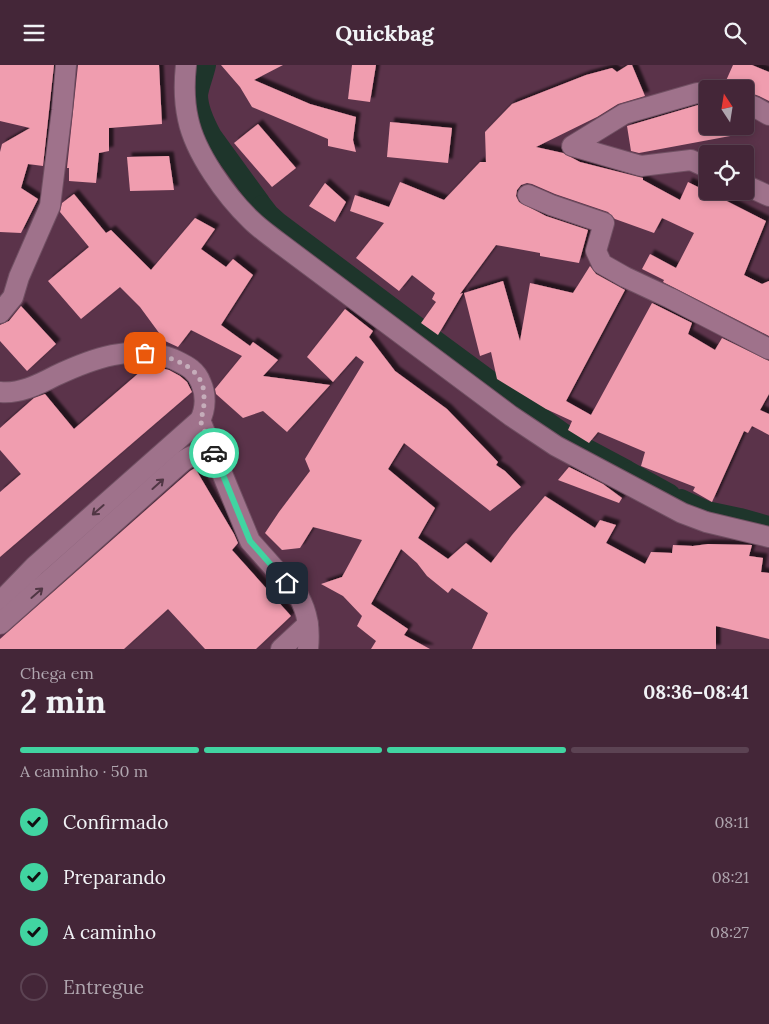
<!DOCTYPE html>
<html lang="pt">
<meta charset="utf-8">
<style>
:root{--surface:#442638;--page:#4b2e40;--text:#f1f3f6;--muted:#afa5ae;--line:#5c4353;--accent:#41d4a1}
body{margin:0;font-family:Lora,serif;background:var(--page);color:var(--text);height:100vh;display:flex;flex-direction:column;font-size:19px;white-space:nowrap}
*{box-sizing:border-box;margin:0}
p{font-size:16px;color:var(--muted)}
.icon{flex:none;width:28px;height:28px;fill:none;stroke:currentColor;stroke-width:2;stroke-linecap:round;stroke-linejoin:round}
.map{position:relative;height:584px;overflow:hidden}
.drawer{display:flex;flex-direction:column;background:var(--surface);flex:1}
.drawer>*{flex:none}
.needle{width:32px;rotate:348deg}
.controls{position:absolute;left:699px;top:15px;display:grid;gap:10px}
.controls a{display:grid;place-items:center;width:55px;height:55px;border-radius:5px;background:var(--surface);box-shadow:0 2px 8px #0003,0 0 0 1px var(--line);font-size:25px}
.pin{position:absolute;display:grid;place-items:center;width:42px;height:42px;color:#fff;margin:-21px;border-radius:10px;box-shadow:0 2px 8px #0006}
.courier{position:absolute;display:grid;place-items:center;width:50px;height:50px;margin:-25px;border:4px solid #41d4a1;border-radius:50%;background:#fff;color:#222;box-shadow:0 1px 6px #0007}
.summary em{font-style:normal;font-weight:800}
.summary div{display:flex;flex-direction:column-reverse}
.summary{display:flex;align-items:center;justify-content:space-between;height:85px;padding:0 20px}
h1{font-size:32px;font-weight:800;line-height:38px}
.bar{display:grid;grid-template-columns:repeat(4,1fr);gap:8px 5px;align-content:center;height:60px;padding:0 20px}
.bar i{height:6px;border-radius:4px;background:var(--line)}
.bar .active{background:var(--accent)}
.bar p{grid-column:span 4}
ol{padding:0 20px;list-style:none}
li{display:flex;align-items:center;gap:15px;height:55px}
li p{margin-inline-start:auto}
li .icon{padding:5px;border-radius:50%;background:var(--accent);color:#111;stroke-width:4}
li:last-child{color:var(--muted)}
li i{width:28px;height:28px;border:2px solid var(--line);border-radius:50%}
header{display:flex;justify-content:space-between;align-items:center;height:65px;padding:0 20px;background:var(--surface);font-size:22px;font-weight:800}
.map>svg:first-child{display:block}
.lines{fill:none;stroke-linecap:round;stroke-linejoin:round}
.canal{stroke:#1e352b;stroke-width:20}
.building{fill:#f09daf;filter:url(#shadow)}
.street-casing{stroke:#715063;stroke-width:22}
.street{stroke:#9f728b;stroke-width:20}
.oneway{stroke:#503644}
.done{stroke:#c5adba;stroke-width:5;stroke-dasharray:0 9}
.route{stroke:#41d4a1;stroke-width:6}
</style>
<header><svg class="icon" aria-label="menu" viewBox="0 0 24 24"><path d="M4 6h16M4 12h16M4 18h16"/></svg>Quickbag<svg class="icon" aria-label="search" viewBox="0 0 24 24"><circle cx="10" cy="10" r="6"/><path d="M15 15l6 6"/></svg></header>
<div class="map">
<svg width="769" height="584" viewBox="0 0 769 584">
<defs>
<filter id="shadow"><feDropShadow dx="4.5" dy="-4.5" stdDeviation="1" flood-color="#0009"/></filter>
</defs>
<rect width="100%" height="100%" fill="#5b334a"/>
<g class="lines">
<g class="canal">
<path d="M 206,0 C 204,10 199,21 198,30 C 198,44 206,60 212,71 L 260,137"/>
<path d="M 262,140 L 269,149 L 278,157 L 418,262"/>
<path d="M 423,266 L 518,336"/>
<path d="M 521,338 L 580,380 L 627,405"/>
<path d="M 630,407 L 670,429"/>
<path d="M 681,434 L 707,446 L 740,453 L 769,461"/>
</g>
</g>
<g class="building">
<path d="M 0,0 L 54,0 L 43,101 L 28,99 L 21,123 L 38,134 L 21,168 L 0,167 L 0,87 L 2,79 L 30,63 L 0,56 Z"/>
<path d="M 78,0 L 159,0 L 162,59 L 109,63 L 109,86 L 99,88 L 96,118 L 69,116 L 69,103 L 67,103 Z"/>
<path d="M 221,0 L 283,0 L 254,15 L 310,39 L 356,52 L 353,75 L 356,87 L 328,81 L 328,74 L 252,42 L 240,22 Z"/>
<path d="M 352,0 L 376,0 L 370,37 L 348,34 Z"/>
<path d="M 628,0 L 632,0 L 645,31 L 618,39 L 597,52 L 536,82 L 563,88 L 580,97 L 643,113 L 643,115 L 680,135 L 688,117 L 702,124 L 701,126 L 707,126 L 766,156 L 744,210 L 762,219 L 769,216 L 769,271 L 663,217 L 664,215 L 642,204 L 650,189 L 676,203 L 694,168 L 662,153 L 654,168 L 615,154 L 608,147 L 555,129 L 532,119 L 527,118 L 521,120 L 517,125 L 516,131 L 519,137 L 546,151 L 588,165 L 579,198 L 540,191 L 540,188 L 496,180 L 460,229 L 463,228 L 438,270 L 421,258 L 436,237 L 432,234 L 435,228 L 412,210 L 399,226 L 356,193 L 384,158 L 350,146 L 355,130 L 389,142 L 400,117 L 444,135 L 480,97 L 486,97 L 485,67 L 512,39 L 586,10 L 612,3 L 617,7 Z"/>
<path d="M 733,0 L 752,0 L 769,7 L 769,36 L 759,31 L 745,26 L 745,24 L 736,24 L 725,18 Z"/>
<path d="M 698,40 L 708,41 L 708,61 L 740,61 L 741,69 L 639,88 L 631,86 L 627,61 Z"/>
<path d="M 390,57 L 452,63 L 448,98 L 387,92 Z"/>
<path d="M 258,59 L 296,103 L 272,122 L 234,78 Z"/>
<path d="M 169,91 L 174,125 L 130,126 L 127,92 Z"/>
<path d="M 325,118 L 346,137 L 335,157 L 309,141 Z"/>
<path d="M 74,129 L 106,168 L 111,165 L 151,205 L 195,153 L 215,164 L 201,184 L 226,202 L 233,194 L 253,210 L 221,260 L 250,281 L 253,277 L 278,295 L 263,311 L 330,320 L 287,367 L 263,346 L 243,353 L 216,329 L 215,324 L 242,291 L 191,265 L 178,282 L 165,276 L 140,242 L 120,222 L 81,254 L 48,216 L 89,182 L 60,147 L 62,138 Z"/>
<path d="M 590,201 L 596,209 L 625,225 L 566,336 L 591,350 L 652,238 L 692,258 L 688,269 L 715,285 L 722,273 L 769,296 L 769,329 L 760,345 L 769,349 L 769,370 L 752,361 L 748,368 L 744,366 L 712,437 L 693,426 L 695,422 L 641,401 L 645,387 L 598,367 L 589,378 L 568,365 L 572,356 L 546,344 L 497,314 L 491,287 L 480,291 L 464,228 L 503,216 L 520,276 L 530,218 L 573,228 Z"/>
<path d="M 21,241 L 56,279 L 27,306 L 0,276 L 0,260 L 9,256 Z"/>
<path d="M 345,244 L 373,266 L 369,272 L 395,306 L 447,344 L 498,397 L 496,400 L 505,406 L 521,422 L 490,446 L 404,378 L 388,404 L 435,443 L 418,473 L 448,494 L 466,478 L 491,498 L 512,470 L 545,431 L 595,463 L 600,455 L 616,460 L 606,478 L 645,499 L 651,487 L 672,488 L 673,480 L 693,481 L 708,479 L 752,480 L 749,491 L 763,493 L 761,507 L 769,508 L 769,574 L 716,561 L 716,584 L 472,584 L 488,548 L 452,523 L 448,528 L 427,511 L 417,498 L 401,484 L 371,539 L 408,564 L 404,570 L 430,584 L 371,584 L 376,576 L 357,561 L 362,551 L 343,531 L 321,519 L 342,512 L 362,475 L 313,462 L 300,483 L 282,485 L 265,468 L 279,447 L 310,406 L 305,394 L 364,297 L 356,291 L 333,317 L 307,292 Z"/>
<path d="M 148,300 L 169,305 L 180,311 L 187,317 L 192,327 L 0,492 L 0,427 L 21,409 L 0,385 L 0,363 L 34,333 L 45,329 L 74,364 Z"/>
<path d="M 569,402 L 603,419 L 622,433 L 619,438 L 558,415 Z"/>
<path d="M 195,403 L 234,469 L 238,478 L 232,485 L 291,551 L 256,584 L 205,584 L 168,544 L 124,584 L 0,584 L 0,574 L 190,406 Z"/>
</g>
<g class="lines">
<g class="street-casing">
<g id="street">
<path d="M 186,0 C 184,18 184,36 188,54 C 195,88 226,131 251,155 C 259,163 269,170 278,177 L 511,351 L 556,381 L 682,448 L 706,457 L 769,472"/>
<path d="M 708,29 L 697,28 L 624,49 L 572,81 L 641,101 L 691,95 L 708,103"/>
<path d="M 745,38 L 755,42 L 769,50"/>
<path d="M 745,120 L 769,131"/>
<path d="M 528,130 L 551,140 L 604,158 L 596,186 L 602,199 L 625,212 L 670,233 L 769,284"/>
<path d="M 0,248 L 13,232 L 19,212 L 50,141 L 62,45 L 66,0"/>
<path d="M 0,327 C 19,329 38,320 55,311 C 91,294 133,278 173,294 C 185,300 196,304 201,318 C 206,329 206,344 200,355 L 35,501 L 0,537"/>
<path d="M 200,355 L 250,476 L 298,530 C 308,548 310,564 308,584"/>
<path d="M 0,559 L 183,396 C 196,387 205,388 217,396"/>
<path d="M 281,584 L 308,559"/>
</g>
</g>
<use href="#street" class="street"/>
</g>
<defs><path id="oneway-shaft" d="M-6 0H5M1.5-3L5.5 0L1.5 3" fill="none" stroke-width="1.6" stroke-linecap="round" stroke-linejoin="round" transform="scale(1.25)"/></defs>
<g class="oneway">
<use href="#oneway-shaft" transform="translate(158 419) rotate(-42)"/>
<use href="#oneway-shaft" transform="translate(98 445) rotate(139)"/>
<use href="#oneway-shaft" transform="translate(37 528) rotate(-41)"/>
</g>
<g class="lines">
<path class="done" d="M 145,288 C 170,291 205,301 204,332 C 204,341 204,347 200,355 L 214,388"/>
<path class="route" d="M 214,388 L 250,476 L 287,518"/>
</g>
</svg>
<div class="controls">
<a><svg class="needle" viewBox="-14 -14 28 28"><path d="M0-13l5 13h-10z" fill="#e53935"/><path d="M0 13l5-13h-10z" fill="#afa5ae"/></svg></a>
<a><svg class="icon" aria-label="locate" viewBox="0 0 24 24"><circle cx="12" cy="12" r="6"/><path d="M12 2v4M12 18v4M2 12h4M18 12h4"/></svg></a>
</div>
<div class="pin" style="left:145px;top:288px;background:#ea580c"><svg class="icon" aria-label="bag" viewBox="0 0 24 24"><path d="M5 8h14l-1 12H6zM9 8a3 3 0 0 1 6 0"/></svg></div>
<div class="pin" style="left:287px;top:518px;background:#1f2937"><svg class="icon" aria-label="home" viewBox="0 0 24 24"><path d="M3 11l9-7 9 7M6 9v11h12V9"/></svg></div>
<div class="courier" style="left:214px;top:388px"><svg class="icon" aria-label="car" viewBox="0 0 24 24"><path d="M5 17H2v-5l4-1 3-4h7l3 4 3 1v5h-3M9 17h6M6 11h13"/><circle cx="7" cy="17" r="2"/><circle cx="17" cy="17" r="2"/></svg></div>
</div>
<section class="drawer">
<div class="summary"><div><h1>2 min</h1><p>Chega em</p></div><em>08:36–08:41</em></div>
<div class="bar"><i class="active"></i><i class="active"></i><i class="active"></i><i></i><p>A caminho · 50 m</p></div>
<ol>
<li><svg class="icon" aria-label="check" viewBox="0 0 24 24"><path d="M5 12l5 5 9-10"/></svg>Confirmado<p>08:11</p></li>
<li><svg class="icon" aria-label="check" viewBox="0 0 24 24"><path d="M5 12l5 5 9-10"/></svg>Preparando<p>08:21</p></li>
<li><svg class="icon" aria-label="check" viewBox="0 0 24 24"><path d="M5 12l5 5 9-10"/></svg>A caminho<p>08:27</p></li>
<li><i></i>Entregue</li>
</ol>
</section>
